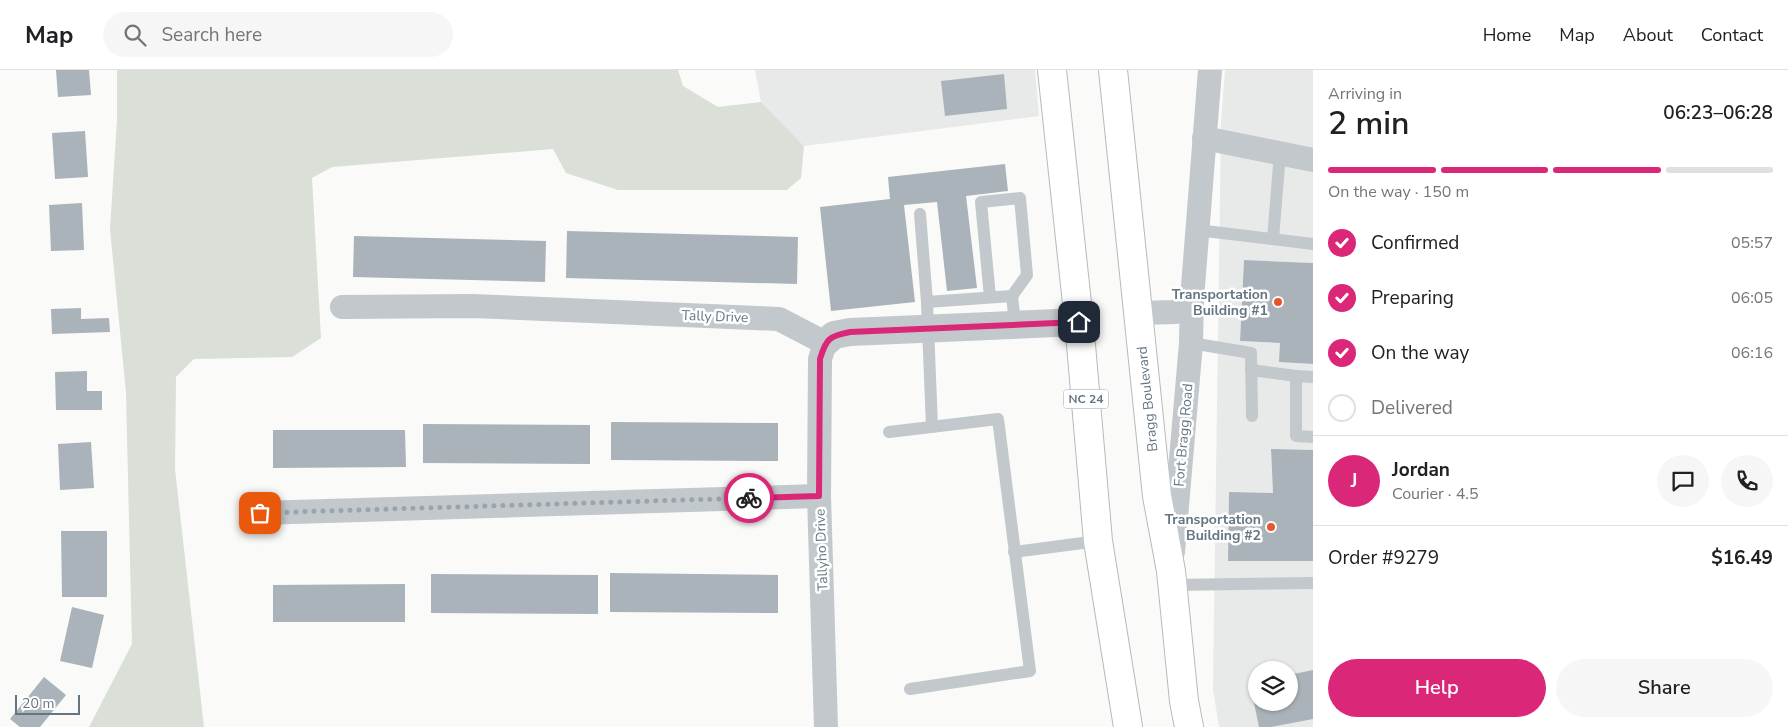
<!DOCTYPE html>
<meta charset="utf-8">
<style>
:root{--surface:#fff;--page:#f6f6f6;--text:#202124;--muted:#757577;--line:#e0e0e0;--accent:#db2777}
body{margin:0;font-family:"Nunito Sans",sans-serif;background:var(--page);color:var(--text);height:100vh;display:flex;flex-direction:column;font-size:19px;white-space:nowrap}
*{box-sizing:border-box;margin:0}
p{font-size:16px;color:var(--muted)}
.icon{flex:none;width:28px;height:28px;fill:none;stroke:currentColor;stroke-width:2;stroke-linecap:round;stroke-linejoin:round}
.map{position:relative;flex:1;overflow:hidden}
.details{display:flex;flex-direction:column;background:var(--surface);width:475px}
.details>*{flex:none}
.fabs{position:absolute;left:1248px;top:591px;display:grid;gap:10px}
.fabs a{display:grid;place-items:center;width:50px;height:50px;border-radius:50%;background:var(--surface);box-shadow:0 1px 4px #0004;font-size:25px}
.scale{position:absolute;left:15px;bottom:12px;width:65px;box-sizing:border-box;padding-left:5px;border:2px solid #657683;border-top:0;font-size:14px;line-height:18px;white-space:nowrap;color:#657683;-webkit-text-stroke:4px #fff;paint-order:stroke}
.pin{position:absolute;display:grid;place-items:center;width:42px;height:42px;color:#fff;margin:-21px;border-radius:10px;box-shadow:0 2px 8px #0006}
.courier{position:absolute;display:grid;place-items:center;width:50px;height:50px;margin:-25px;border:4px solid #db2777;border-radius:50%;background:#fff;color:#222;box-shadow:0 1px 6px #0007}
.headline em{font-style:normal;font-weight:600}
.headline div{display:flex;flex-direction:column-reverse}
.headline{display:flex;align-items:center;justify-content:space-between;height:85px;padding:0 15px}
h1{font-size:32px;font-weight:600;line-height:38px}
.bar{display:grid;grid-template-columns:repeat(4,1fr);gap:8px 5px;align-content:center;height:60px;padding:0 15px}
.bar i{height:6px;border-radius:4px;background:var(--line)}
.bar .selected{background:var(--accent)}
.bar p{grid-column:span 4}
.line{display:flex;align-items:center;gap:12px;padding:0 15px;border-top:1px solid var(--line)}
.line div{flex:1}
.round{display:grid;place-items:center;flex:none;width:52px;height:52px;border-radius:26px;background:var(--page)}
ol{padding:0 15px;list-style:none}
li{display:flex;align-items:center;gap:15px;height:55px}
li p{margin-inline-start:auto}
li .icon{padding:5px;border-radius:50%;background:var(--accent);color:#fff;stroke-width:4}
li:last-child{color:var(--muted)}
li i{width:28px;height:28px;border:2px solid var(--line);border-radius:50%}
.primary-button{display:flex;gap:10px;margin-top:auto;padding:10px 15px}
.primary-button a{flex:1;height:58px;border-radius:30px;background:var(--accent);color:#fff;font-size:20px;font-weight:600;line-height:58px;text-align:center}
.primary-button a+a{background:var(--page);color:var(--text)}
header{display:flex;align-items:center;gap:30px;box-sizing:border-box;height:70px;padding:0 25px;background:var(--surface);border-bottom:1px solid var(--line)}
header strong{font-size:24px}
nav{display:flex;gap:28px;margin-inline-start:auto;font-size:18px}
.search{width:350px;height:45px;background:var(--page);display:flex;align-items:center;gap:12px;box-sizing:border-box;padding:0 18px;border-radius:28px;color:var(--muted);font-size:19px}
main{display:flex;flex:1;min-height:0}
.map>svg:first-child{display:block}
.built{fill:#e8e9e9;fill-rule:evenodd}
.green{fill:#dadfd7}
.building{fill:#aab3b9}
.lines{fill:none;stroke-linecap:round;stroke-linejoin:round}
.primary-casing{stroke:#b5babe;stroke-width:30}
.service{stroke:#c3c8cc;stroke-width:12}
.minor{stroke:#c3c8cc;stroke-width:24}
.tertiary{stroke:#c3c8cc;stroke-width:28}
.primary{stroke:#fff;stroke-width:28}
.done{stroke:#99a4ac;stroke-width:5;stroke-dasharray:0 9}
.route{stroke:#db2777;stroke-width:6}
.poi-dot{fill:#e4572e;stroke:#fff;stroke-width:2}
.labels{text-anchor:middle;stroke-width:5;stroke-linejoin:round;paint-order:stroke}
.shield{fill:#fff;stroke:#939fa8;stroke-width:1}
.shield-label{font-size:12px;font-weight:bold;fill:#657683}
.poi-label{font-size:14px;font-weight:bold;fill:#657683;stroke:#fff;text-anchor:end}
.street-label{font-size:14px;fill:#657683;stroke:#fff}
</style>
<header>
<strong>Map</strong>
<div class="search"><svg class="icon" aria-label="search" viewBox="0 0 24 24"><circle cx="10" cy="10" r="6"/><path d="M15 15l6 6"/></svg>Search here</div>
<nav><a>Home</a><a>Map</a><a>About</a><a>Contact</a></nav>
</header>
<main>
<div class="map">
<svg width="1313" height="657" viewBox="0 0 1313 657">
<rect width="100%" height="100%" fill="#fafaf8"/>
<g class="built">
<path d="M 755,0 L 1035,0 L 1039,46 L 804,76 L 761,32 Z"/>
<path d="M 1225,0 L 1313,0 L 1313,193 L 1244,190 L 1240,271 L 1280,273 L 1280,292 L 1313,294 L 1313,380 L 1271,380 L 1273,423 L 1229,423 L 1228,491 L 1313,491 L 1313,657 L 1219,657 L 1213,619 L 1221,52 ZM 1256,600 L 1289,600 L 1289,632 L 1256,632 Z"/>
</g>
<path class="green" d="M 117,0 L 678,0 L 683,16 L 718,37 L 761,32 L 804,76 L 801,108 L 787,120 L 618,120 L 566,103 L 553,79 L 332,97 L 312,108 L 321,268 L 292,287 L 194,289 L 176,307 L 175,399 L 204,657 L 89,657 L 132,574 L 126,323 L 110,159 L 117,50 Z"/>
<g class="building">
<path d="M 56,0 L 89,0 L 91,25 L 58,27 Z"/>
<path d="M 1004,4 L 1007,39 L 945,46 L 941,11 Z"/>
<path d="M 85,61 L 88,107 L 55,109 L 52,63 Z"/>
<path d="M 1005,94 L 1008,121 L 966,126 L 977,218 L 947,221 L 937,132 L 904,135 L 915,232 L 831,241 L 820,137 L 890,129 L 888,107 Z"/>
<path d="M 82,133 L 84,180 L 51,181 L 49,135 Z"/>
<path d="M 567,161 L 798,167 L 797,214 L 566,208 Z"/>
<path d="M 354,166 L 546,171 L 545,212 L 353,207 Z"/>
<path d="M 1244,190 L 1313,193 L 1313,294 L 1279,292 L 1280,273 L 1240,271 Z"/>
<path d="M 81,238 L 81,249 L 109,248 L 110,262 L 52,264 L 51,239 Z"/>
<path d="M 87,301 L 87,321 L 102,321 L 102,340 L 56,340 L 55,302 Z"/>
<path d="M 611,352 L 778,353 L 778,391 L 611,390 Z"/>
<path d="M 423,354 L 590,355 L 590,394 L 423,393 Z"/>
<path d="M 273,360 L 405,360 L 406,397 L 273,398 Z"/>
<path d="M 91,372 L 94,418 L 60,420 L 58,374 Z"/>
<path d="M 1271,379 L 1313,380 L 1313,491 L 1228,491 L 1229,422 L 1273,423 Z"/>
<path d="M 61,461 L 107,461 L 107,527 L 62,527 Z"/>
<path d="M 610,503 L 778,505 L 778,543 L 610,542 Z"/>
<path d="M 431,504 L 598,505 L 598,544 L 431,543 Z"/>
<path d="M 405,514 L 405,552 L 273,552 L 273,515 Z"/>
<path d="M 72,537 L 104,545 L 92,598 L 60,591 Z"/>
<path d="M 1313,600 L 1313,649 L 1271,657 L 1259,657 L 1250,613 L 1256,611 L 1256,632 L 1289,632 L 1289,605 Z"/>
<path d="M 44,607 L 66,625 L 40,657 L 20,657 L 10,649 Z"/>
</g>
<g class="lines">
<g class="primary-casing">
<g id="primary">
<path d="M 1052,0 L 1079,252 L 1098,471 L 1128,657"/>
<path d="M 1113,0 L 1157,426 L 1171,501 L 1184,631 L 1189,657"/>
</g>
</g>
<g class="service">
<path d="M 920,144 L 927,232 L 1012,226 L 1027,205 L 1020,128 L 981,132 L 990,227"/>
<path d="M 1197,160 L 1313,174"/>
<path d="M 1273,169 L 1280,83"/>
<path d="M 1012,226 L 1015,254"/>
<path d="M 927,232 L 932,357"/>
<path d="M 1191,273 L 1251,283 L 1252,346"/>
<path d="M 1251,300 L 1296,306 L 1296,366 L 1313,367"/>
<path d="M 1296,306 L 1313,307"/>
<path d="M 889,362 L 998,349 L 1030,601 L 910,619"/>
<path d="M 1014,482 L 1098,471"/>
<path d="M 1172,515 L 1313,513"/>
</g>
<g class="minor">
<path d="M 1204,68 L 1313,90"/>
<path d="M 342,237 L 472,236 L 779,249 L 825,273 L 820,289 L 819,426 L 826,657"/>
<path d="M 1139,243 L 1176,242 L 1192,229"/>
<path d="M 260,443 L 819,426"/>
<path d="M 1173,482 L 1191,273 L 1192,229 L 1210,0"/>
</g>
<path class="tertiary" d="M 825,273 L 834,265 L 850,262 L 1079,252"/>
<use href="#primary" class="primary"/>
</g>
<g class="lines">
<path class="done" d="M 260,443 L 749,428"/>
<path class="route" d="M 749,428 L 819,426 L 820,289 C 826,269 829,266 850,262 L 1079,252"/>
</g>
<g class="poi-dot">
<circle cx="1278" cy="232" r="5"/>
<circle cx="1271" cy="457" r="5"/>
</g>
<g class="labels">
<rect class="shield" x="1063.5" y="319.5" width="45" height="19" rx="4"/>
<g class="shield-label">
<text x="1086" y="333">NC 24</text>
</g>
<g class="poi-label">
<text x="1268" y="229">Transportation<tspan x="1268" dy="16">Building #1</tspan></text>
<text x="1261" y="454">Transportation<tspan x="1261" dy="16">Building #2</tspan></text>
</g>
<g class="street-label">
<text transform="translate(715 246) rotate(2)" y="5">Tally Drive</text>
<text transform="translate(1147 329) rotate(-96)" y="5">Bragg Boulevard</text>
<text transform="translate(1183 365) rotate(-85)" y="5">Fort Bragg Road</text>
<text transform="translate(821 480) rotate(-92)" y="5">Tallyho Drive</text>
</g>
</g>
</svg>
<div class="fabs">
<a><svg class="icon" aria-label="layers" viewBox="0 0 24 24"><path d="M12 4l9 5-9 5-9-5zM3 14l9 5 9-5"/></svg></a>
</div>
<div class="scale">20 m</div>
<div class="pin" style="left:260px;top:443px;background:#ea580c"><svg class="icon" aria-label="bag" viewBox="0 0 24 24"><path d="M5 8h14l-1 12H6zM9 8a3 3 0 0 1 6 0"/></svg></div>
<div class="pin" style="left:1079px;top:252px;background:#1f2937"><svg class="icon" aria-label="home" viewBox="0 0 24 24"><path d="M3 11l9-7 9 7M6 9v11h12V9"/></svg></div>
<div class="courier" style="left:749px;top:428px"><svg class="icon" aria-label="bike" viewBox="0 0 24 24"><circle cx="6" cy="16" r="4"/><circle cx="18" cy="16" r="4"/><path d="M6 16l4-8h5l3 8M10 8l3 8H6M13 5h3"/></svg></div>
</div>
<section class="details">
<div class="headline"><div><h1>2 min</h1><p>Arriving in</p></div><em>06:23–06:28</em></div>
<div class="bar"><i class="selected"></i><i class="selected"></i><i class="selected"></i><i></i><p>On the way · 150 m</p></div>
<ol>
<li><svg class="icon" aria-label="check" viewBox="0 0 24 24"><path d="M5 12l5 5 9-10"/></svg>Confirmed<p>05:57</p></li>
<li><svg class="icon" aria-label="check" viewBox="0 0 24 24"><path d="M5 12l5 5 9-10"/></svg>Preparing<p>06:05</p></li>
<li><svg class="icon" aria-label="check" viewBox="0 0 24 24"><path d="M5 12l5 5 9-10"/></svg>On the way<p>06:16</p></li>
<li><i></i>Delivered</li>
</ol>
<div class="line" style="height:90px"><b class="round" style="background:var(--accent);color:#fff">J</b><div><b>Jordan</b><p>Courier · 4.5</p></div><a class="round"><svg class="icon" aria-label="chat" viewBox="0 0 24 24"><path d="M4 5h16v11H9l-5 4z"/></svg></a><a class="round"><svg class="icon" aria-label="phone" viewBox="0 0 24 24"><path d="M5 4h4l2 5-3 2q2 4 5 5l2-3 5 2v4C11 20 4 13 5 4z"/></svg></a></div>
<div class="line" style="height:65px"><div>Order #9279</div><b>$16.49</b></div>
<div class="primary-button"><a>Help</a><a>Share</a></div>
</section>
</main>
